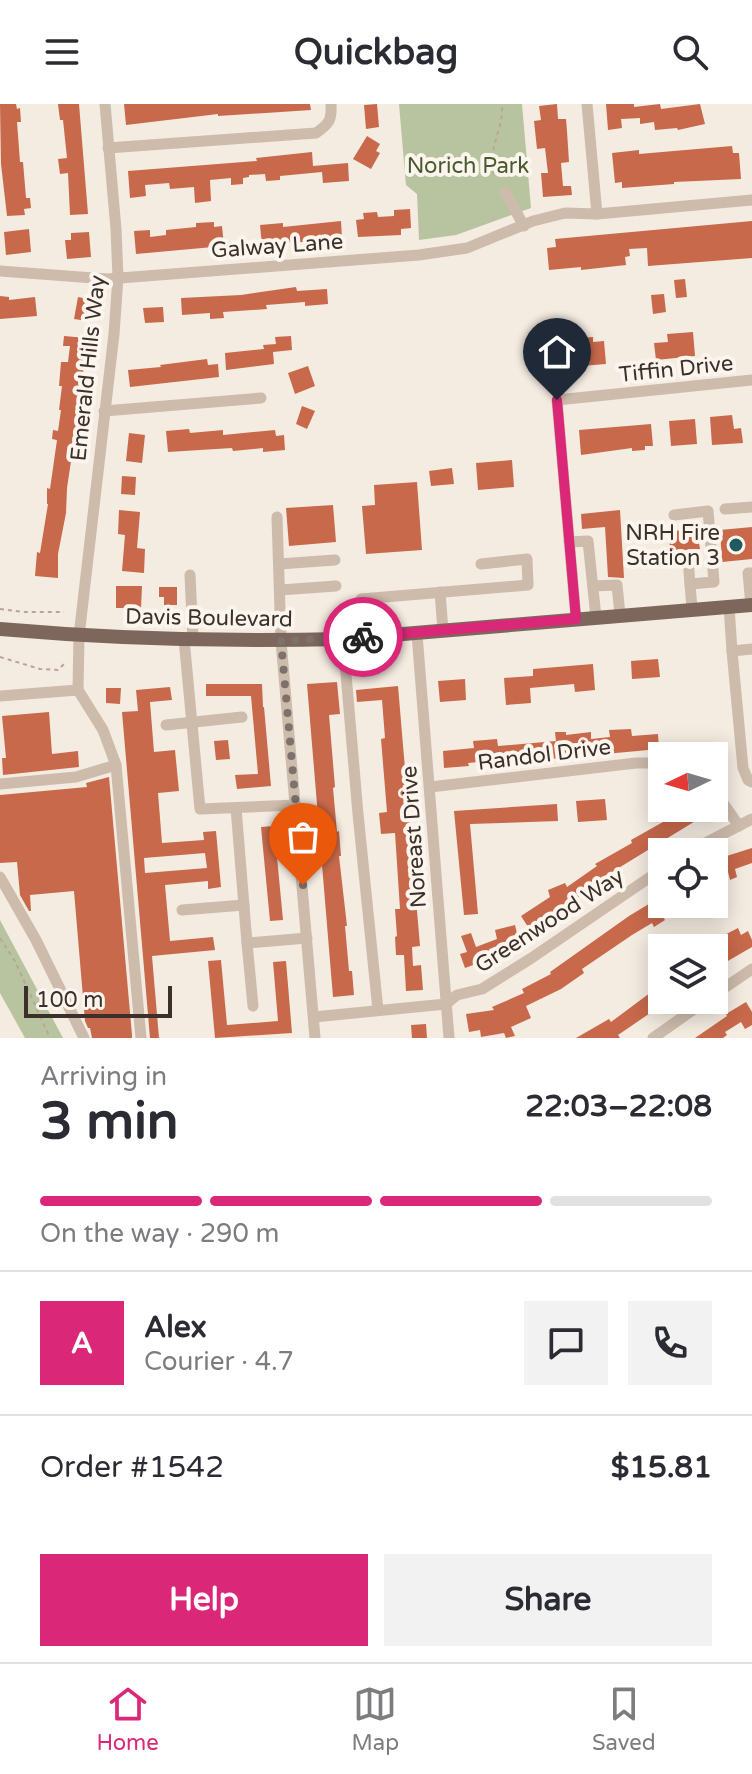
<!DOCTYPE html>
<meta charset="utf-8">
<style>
:root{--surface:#fff;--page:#f2f2f3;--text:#2b2b33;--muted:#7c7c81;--line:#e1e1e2;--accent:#db2777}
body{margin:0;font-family:"Varela Round",sans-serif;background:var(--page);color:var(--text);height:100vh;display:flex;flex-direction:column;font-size:30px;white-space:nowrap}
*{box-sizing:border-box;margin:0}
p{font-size:26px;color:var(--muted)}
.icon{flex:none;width:44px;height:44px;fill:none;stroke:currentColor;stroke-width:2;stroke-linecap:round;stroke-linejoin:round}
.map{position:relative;height:934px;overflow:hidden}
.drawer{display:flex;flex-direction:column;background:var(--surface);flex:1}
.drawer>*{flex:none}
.needle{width:52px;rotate:265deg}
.tools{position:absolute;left:648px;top:638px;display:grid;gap:16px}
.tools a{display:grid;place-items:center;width:80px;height:80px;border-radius:0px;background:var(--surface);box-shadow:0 4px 20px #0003;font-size:40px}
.scale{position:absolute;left:24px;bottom:20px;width:148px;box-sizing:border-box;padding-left:8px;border:4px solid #3b302b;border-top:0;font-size:22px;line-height:28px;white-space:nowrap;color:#3b302b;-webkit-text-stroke:6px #fbf5ee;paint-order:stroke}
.pin{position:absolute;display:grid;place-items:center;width:68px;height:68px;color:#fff;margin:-82px -34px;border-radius:50% 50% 50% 0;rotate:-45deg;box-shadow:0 0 8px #0007}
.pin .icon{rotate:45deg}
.courier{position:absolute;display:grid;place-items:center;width:80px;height:80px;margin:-40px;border:6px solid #db2777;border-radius:50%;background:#fff;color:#222;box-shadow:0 2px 10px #0007}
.head em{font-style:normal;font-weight:800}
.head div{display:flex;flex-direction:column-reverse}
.head{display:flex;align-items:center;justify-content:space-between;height:136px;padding:0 40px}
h1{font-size:52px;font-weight:800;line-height:60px}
.bar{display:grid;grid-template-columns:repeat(4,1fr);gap:12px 8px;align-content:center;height:96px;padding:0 40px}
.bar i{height:10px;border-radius:6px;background:var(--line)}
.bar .current{background:var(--accent)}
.bar p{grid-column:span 4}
.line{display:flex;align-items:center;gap:20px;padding:0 40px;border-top:2px solid var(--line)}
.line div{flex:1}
.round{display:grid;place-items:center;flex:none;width:84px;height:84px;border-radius:0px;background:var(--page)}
.primary-button{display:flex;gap:16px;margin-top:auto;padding:16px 40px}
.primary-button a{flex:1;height:92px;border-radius:0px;background:var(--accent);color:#fff;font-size:32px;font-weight:800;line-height:92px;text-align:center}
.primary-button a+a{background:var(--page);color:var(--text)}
header{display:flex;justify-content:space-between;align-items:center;height:104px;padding:0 40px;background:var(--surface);font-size:36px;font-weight:800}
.tabs{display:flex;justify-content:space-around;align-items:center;height:112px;border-top:2px solid var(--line);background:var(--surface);font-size:22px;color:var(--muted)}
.tabs a{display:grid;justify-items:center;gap:4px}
.tabs .current{color:var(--accent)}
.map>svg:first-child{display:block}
.green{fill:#b8c4a0}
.building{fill:#c8694b;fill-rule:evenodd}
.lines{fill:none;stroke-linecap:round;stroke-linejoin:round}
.path{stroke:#b9a596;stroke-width:2;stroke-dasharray:4 4;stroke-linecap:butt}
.minor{stroke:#cdbbac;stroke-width:11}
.major{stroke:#7d675c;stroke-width:14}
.done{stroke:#7c716b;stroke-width:8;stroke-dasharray:0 14.4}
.route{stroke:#db2777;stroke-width:10}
.poi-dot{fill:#1f5a5e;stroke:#fbf5ee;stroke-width:3}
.labels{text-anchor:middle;stroke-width:8;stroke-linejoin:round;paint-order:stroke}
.park-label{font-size:22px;fill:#4a5a2e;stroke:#fbf5ee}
.street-label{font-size:22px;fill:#3b302b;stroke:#fbf5ee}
.poi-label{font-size:22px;fill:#3b302b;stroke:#fbf5ee;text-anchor:end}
</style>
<header><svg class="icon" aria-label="menu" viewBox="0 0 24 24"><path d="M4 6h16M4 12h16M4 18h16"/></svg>Quickbag<svg class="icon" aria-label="search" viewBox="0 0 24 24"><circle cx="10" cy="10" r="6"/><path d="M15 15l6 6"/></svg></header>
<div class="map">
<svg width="752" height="934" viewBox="0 0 752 934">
<rect width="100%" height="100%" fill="#f4ebe1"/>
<g class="green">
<path d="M 399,0 L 522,0 L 531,104 L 456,131 L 419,136 L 417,90 L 406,81 Z"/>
<path d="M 0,816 L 63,934 L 25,934 L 0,889 Z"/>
</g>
<g class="building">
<path d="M 0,0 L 16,0 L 17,5 L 20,4 L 21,18 L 17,18 L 20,58 L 23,58 L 26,94 L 30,94 L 31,104 L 24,105 L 25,111 L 7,112 L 1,60 Z"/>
<path d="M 58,0 L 79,0 L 88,110 L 70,111 L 68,69 L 60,70 L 58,55 L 67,54 L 63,16 L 60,16 Z"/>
<path d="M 124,0 L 310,0 L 311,6 L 218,12 L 218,10 L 126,21 Z"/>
<path d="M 377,0 L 379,23 L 366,25 L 364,1 Z"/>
<path d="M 557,0 L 558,15 L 566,15 L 567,27 L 569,58 L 561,59 L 563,82 L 571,82 L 572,91 L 543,93 L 541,69 L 548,69 L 545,44 L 537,45 L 534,17 L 541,16 L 539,2 Z"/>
<path d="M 606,0 L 634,0 L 634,3 L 660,0 L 661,5 L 700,0 L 705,20 L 678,26 L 677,24 L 655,26 L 654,18 L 640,20 L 640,14 L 621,15 L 622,24 L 608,26 Z"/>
<path d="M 367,32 L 380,40 L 376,47 L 380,49 L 371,65 L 353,55 Z"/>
<path d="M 732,42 L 733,49 L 739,49 L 741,75 L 674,78 L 674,80 L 622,84 L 622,78 L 615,79 L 612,49 L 639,46 L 639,50 Z"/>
<path d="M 312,48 L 313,62 L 348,59 L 349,77 L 323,79 L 322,68 L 280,72 L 280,76 L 266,77 L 265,70 L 249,71 L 249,73 L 243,74 L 243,80 L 231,81 L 231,74 L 210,76 L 211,97 L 195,99 L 194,83 L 170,85 L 169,79 L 145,81 L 146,92 L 130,94 L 128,67 L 257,57 L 256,54 Z"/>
<path d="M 410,105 L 411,124 L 401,125 L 401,131 L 358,133 L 356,116 L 364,115 L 363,109 L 377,108 L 378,113 L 394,112 L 394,106 Z"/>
<path d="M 341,117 L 342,135 L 262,141 L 260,121 L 283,119 L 283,123 Z"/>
<path d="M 752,117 L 752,154 L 648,162 L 647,144 L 629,145 L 630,152 L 625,153 L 626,161 L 581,166 L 581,163 L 549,166 L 547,144 L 556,143 L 555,135 Z"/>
<path d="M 214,118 L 214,123 L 222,122 L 224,142 L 136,150 L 134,127 L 150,126 L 150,133 L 166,131 L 166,126 L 196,123 L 196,119 Z"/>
<path d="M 29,125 L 31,148 L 6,151 L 4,128 Z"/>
<path d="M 89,128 L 91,153 L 67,155 L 65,136 L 71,136 L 71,129 Z"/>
<path d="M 685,175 L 687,193 L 676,194 L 674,176 Z"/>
<path d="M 296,183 L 297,187 L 327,185 L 328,200 L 305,202 L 305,198 L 266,201 L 267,205 L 223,208 L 224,214 L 210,215 L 210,209 L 182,211 L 181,194 L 241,191 Z"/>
<path d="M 664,190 L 666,208 L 653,210 L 651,191 Z"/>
<path d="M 0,192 L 9,193 L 9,196 L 35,193 L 37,212 L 0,215 Z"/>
<path d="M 78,193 L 92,196 L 88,217 L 74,215 Z"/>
<path d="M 163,203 L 164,218 L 145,219 L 143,204 Z"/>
<path d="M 693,228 L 695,252 L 656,256 L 654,239 L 668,238 L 667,230 Z"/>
<path d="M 64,232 L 86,234 L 82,283 L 67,384 L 66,409 L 58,450 L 58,474 L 35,472 L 37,448 L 40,449 L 48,400 L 47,400 L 47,384 L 50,385 L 57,336 L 52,335 L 53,326 L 58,327 L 61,306 L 59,306 L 62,282 L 59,282 L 61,258 L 68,258 L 70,242 L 63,242 Z"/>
<path d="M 291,232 L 292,246 L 273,248 L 274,260 L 226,266 L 225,249 L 264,245 L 263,241 L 276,240 L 275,233 Z"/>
<path d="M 593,233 L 593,238 L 604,237 L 606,260 L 569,263 L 567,235 Z"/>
<path d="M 207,255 L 208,261 L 218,260 L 219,273 L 130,283 L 128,266 L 161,263 L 160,261 Z"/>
<path d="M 308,262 L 315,282 L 295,290 L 288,269 Z"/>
<path d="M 302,302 L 315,307 L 307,325 L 296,320 Z"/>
<path d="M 732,311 L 734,325 L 741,324 L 743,339 L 712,341 L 710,313 Z"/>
<path d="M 695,315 L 697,340 L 671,342 L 669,317 Z"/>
<path d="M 651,320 L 653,342 L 645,342 L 645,346 L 632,347 L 632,344 L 581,351 L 579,326 Z"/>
<path d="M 189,325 L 190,329 L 223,326 L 223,331 L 275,326 L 276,332 L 284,331 L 285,346 L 263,348 L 263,344 L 233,347 L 232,344 L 168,348 L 166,327 Z"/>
<path d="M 129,329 L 145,331 L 142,359 L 126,357 Z"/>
<path d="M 512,356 L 514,383 L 478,386 L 476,359 Z"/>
<path d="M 452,364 L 454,380 L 431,382 L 429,367 Z"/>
<path d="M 122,372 L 136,373 L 135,391 L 121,390 Z"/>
<path d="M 417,378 L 422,446 L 366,450 L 362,402 L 375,401 L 374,381 Z"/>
<path d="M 333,401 L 336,438 L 289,442 L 286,404 Z"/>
<path d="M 119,406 L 140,408 L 137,444 L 145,445 L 144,469 L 122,467 L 125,431 L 118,430 Z"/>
<path d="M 620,406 L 624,474 L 608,473 L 605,423 L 582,425 L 581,410 Z"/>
<path d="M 752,423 L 752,455 L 722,458 L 720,426 Z"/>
<path d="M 690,426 L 690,433 L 698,433 L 700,445 L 670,447 L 669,427 Z"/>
<path d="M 116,482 L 142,482 L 141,504 L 116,504 Z"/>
<path d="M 159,483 L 177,483 L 177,501 L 164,501 L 164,493 L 159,493 Z"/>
<path d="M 658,555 L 660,573 L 632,575 L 631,557 Z"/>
<path d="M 593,560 L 595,586 L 575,588 L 574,580 L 530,584 L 531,599 L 506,601 L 504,574 L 533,572 L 533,565 Z"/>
<path d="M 465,575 L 466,596 L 440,598 L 438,577 Z"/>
<path d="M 337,578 L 340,610 L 329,611 L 335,683 L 333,684 L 337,728 L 339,727 L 341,752 L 339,752 L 347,822 L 345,822 L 349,867 L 352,867 L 354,891 L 333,893 L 307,580 Z"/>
<path d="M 206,580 L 262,580 L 263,603 L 264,603 L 271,682 L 237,685 L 235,671 L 258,670 L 251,592 L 206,592 Z"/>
<path d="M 398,582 L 420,842 L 412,843 L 413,862 L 421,861 L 423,886 L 406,887 L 404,851 L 396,851 L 395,833 L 397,832 L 395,805 L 400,805 L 395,729 L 381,730 L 379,709 L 387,708 L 381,635 L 385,634 L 382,596 L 357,598 L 356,586 Z"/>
<path d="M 170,583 L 172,596 L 150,598 L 154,648 L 175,646 L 179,687 L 158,689 L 162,739 L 204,736 L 203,728 L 216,727 L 221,783 L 208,785 L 208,777 L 165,781 L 170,837 L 213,833 L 215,846 L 152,852 L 159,934 L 150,934 L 122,608 L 138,607 L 136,586 ZM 205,749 L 207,764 L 145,769 L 144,754 Z"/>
<path d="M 106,584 L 121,584 L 120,600 L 106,599 Z"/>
<path d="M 49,608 L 52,650 L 78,647 L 79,663 L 3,671 L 2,654 L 6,654 L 2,612 Z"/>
<path d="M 631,625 L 632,632 L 658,630 L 659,645 L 508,659 L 489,660 L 489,657 L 468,659 L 469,662 L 444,664 L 443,647 L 474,644 L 473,637 L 497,635 L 498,642 L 556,637 L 555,628 L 566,628 L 566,631 L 591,628 L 591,635 L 610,633 L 609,626 Z"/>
<path d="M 228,636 L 230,655 L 216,656 L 214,637 Z"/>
<path d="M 109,673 L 132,931 L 132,934 L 92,934 L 90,924 L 88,924 L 85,917 L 74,787 L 30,791 L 31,807 L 29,807 L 20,791 L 17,758 L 0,759 L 0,691 L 87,683 L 86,679 Z"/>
<path d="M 605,695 L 607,716 L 578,718 L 576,697 Z"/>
<path d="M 557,700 L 558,717 L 470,720 L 478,810 L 464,811 L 454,707 Z"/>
<path d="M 681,704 L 690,704 L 697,716 L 599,776 L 601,778 L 572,797 L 574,800 L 549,810 L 550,813 L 530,826 L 521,812 L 550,793 L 548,786 L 565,779 L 567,783 L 597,762 L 595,760 L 632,739 L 631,736 L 663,718 L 662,716 Z"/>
<path d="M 274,722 L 283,816 L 270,817 L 261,723 Z"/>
<path d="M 752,744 L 752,759 L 735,765 L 737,773 L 730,776 L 728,768 L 714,777 L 714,756 Z"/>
<path d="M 662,792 L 662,800 L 680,800 L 662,811 L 665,816 L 654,823 L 652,819 L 632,831 L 582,865 L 584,869 L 561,885 L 526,902 L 531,914 L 511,923 L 515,932 L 506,934 L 504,929 L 481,933 L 480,926 L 469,928 L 466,910 L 494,906 L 492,903 L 524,889 L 522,885 L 551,870 L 550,868 L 629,812 Z"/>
<path d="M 515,821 L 519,838 L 489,845 L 492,854 L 465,864 L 460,850 L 467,848 L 461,832 L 471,829 L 476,843 L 497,835 L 495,826 Z"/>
<path d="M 738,824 L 741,831 L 748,827 L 752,836 L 752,843 L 714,865 L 714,844 L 699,844 Z"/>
<path d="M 221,856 L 227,921 L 278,917 L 273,858 L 286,857 L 292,929 L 215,934 L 208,857 Z"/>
<path d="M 662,880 L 662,901 L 618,931 L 620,934 L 576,934 L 609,915 L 611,918 Z"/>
<path d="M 746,898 L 752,908 L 752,921 L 745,925 L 741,918 L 725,928 L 727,931 L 723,934 L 695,934 L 727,912 L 726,910 Z"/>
<path d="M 426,920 L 427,934 L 412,934 L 411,921 Z"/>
</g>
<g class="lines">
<g class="path">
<path d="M 494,70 C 486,48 504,25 502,0"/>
<path d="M 0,505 L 25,508 L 64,508"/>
<path d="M 0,553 L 40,565 L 58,566 L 65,559"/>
<path d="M 0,834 L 15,857 L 50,934"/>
</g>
<g class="minor">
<path d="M 105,0 L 116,125 L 118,173 L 114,230 L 79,532 L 78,586 L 103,626 L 116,661 L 141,934"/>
<path d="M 587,0 L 597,110"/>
<path d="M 108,44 L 316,29 C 329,20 332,16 331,0"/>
<path d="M 505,88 L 524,122"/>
<path d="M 0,167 L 107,175 L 419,151 L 467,144 L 533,117 L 565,109 L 597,110 L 752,96"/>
<path d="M 104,307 L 261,294"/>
<path d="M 725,405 L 752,403"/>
<path d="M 674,411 L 708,407 L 714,478 L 690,480"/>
<path d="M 277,413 L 281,537 L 315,934"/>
<path d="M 569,438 L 588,437 L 596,513"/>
<path d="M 688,455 L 692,505"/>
<path d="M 279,460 L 335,456"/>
<path d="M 190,471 L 193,535"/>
<path d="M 593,482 L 617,481 L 620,511"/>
<path d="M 280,486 L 336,482"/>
<path d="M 440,488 L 443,527"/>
<path d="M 751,501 L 748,469 L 752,469"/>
<path d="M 729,502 L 732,547 L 752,545"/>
<path d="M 576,515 L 557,296 L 752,276"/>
<path d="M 417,530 L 449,934"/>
<path d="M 363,533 L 361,495 L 528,481 L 527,455 L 481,460"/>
<path d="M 184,535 L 200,705 L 296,701"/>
<path d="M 343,535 L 358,710 L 378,906"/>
<path d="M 732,547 L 743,664 L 748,676 L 752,678"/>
<path d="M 0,592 L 78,586"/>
<path d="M 166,621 L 242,613"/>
<path d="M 0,680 L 76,673 L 116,661"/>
<path d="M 430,683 L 636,659 L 662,659"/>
<path d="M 714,686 L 739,722"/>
<path d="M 236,704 L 247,839 L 307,834"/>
<path d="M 688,748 L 752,715"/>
<path d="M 0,773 L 36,836 L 84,934"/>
<path d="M 182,806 L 244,801"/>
<path d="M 247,839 L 253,902"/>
<path d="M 714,891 L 752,865"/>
<path d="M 314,913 L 446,900 L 457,891 L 482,885 L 530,855 L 662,765"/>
<path d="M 653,934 L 707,896"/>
</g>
<path class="major" d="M 0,525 C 114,535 228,538 343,535 L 752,501"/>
</g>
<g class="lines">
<path class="done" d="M 303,781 L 281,537 L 363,533"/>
<path class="route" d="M 363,533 L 576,515 L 557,296"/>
</g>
<circle class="poi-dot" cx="736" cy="441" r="8"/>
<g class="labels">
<g class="park-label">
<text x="468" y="69">Norich Park</text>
</g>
<g class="street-label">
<text transform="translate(277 141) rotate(-4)" y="8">Galway Lane</text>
<text transform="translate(87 264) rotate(-84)" y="8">Emerald Hills Way</text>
<text transform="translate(676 264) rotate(-6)" y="8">Tiffin Drive</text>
<text transform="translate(209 513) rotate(1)" y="8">Davis Boulevard</text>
<text transform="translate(544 650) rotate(-7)" y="8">Randol Drive</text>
<text transform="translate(413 733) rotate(-94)" y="8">Noreast Drive</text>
<text transform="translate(549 816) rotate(-33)" y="8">Greenwood Way</text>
</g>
<g class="poi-label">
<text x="720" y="436">NRH Fire<tspan x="720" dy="25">Station 3</tspan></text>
</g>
</g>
</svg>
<div class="tools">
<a><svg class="needle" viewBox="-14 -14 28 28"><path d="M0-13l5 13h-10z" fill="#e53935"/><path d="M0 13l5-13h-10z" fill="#7c7c81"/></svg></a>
<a><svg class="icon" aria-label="locate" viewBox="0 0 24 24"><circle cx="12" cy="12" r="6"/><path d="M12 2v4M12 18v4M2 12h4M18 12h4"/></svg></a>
<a><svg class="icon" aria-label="layers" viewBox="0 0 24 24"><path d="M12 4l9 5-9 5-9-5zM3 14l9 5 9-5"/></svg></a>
</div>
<div class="scale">100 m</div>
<div class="pin" style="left:303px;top:781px;background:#ea580c"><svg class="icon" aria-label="bag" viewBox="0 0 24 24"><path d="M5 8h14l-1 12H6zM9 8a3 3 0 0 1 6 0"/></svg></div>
<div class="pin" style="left:557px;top:296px;background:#1f2937"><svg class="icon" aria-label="home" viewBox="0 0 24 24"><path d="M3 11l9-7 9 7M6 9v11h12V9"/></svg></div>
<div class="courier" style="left:363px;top:533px"><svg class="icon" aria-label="bike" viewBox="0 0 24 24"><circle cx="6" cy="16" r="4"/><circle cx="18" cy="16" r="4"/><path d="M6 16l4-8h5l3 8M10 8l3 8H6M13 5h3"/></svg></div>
</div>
<section class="drawer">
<div class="head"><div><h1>3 min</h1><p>Arriving in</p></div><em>22:03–22:08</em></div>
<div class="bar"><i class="current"></i><i class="current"></i><i class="current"></i><i></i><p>On the way · 290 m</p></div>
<div class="line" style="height:144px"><b class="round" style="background:var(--accent);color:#fff">A</b><div><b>Alex</b><p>Courier · 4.7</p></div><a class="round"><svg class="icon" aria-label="chat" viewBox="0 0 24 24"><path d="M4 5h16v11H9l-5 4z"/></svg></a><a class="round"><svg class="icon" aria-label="phone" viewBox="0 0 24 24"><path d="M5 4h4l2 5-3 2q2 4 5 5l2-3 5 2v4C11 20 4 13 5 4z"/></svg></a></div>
<div class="line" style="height:104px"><div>Order #1542</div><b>$15.81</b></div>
<div class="primary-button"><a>Help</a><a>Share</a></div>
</section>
<nav class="tabs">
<a class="current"><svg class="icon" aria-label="home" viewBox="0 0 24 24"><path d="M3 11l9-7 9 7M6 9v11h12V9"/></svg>Home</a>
<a><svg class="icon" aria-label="map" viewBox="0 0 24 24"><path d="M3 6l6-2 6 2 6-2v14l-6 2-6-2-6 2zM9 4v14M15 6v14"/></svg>Map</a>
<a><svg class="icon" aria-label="saved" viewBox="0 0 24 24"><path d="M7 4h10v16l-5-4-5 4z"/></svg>Saved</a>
</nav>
